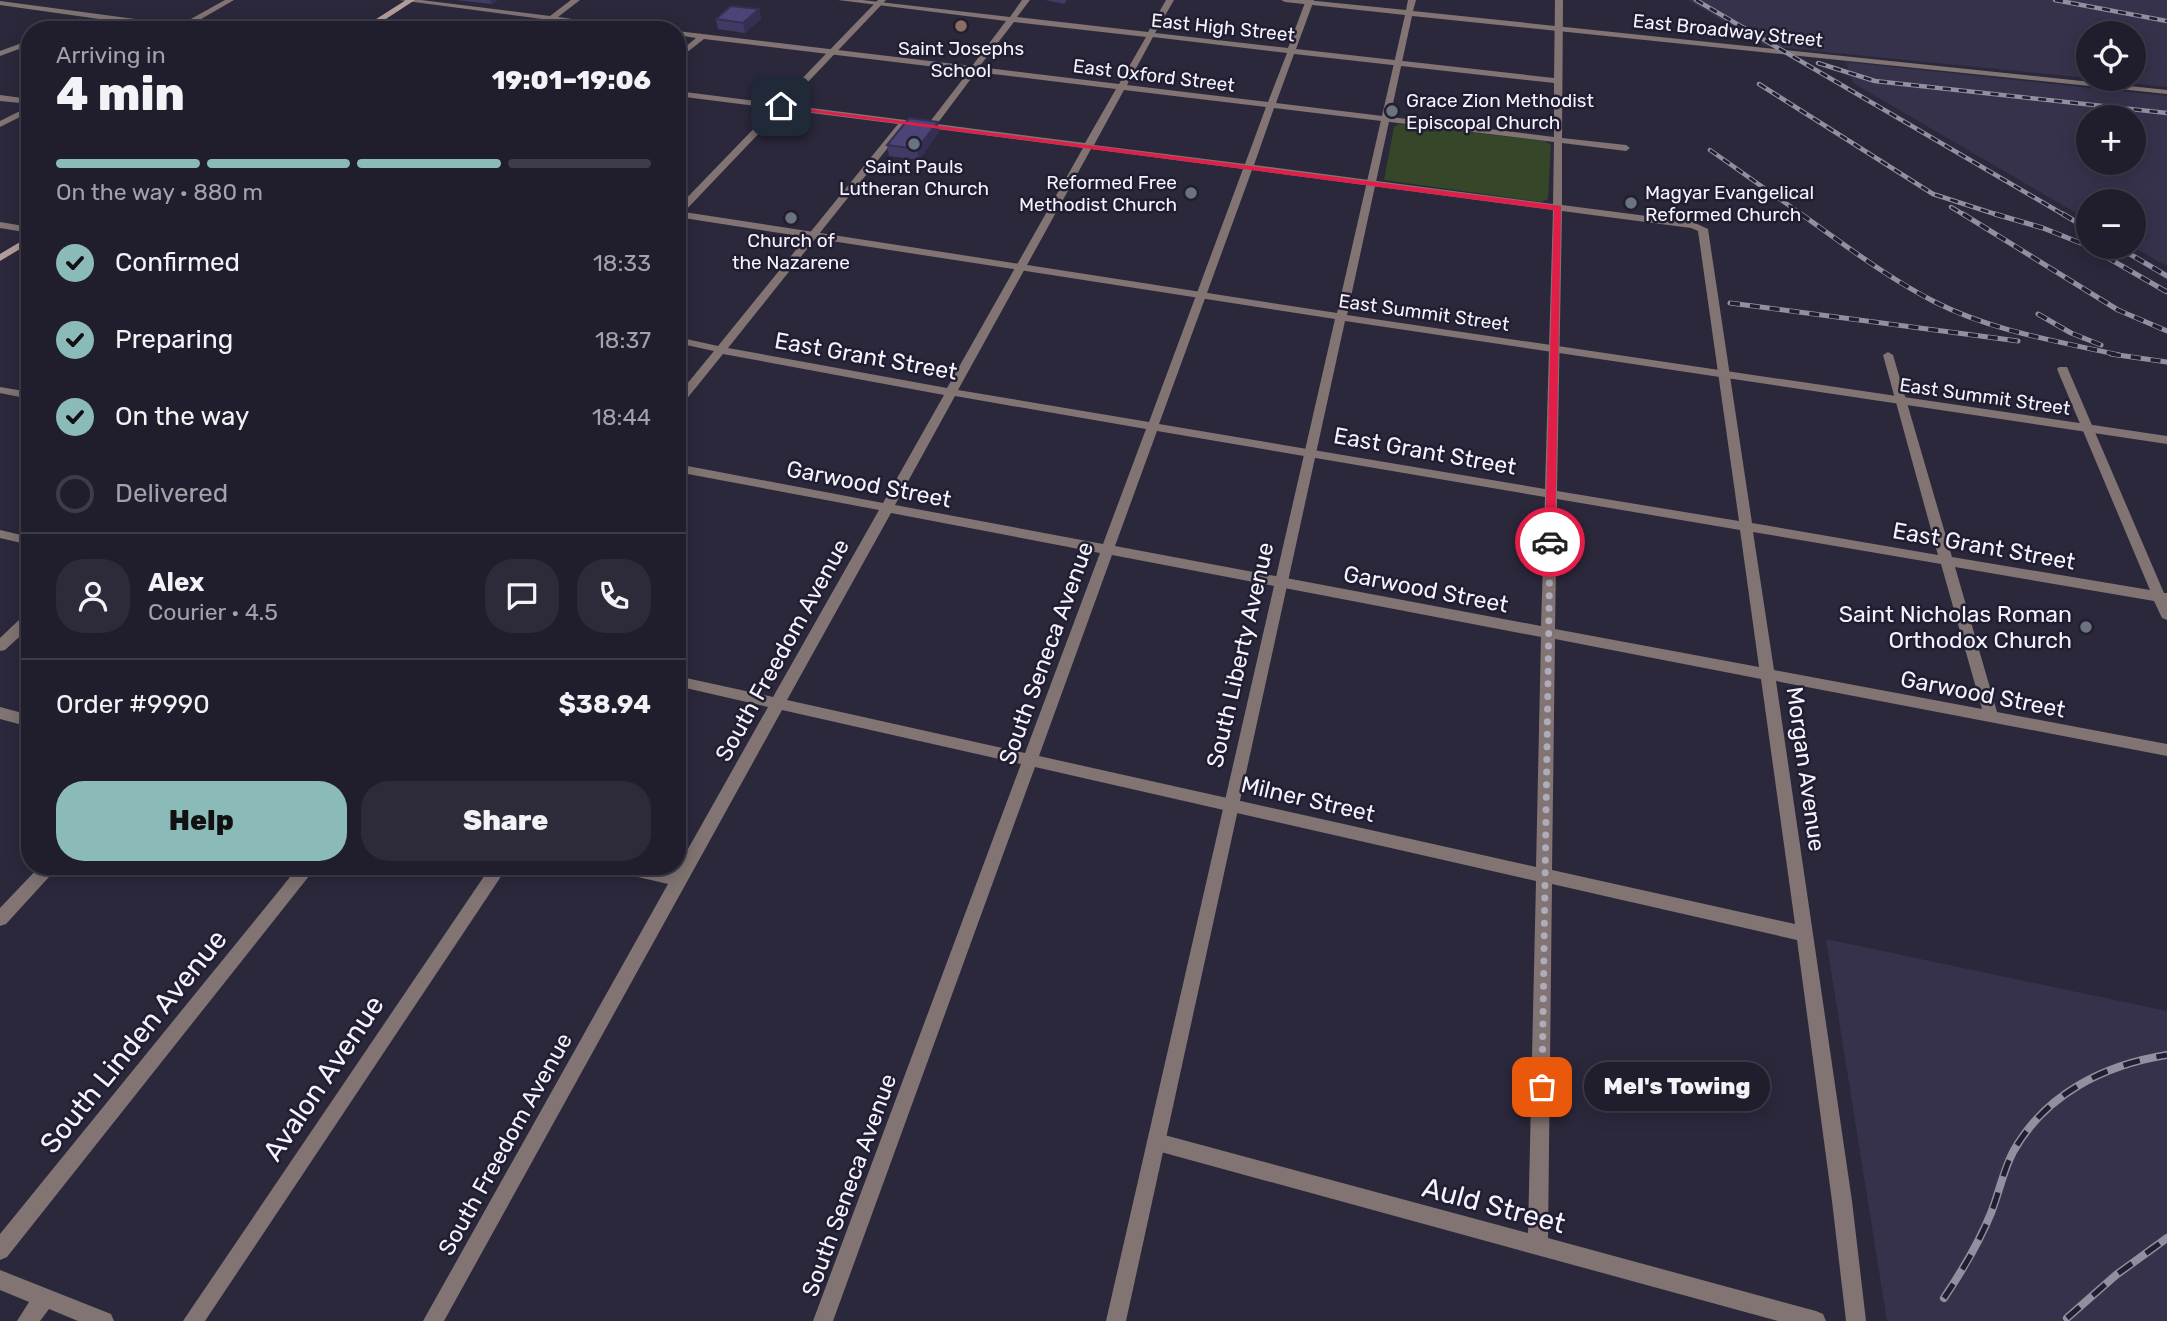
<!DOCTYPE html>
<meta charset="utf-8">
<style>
:root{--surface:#201e2d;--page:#2d2b39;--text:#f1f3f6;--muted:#a2a2aa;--line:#3d3c49;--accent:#8bbbb9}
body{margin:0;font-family:Rubik,sans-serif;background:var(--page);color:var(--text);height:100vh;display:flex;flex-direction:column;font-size:26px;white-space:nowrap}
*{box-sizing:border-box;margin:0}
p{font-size:23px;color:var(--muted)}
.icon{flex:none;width:38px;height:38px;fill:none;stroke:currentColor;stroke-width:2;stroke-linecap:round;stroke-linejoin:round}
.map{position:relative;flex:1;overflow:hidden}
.side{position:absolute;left:21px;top:21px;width:665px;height:854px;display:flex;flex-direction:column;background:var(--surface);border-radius:28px;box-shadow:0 4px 18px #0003,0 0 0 2px var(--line)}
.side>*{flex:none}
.tools{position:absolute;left:2076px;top:21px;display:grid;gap:14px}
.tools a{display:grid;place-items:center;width:70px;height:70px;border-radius:50%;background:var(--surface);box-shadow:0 4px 18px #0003,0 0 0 2px var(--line);font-size:35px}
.pin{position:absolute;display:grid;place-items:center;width:60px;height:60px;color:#fff;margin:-30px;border-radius:14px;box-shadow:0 4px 10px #0006}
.courier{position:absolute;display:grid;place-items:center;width:70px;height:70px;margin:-35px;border:5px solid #e11d48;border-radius:50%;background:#fff;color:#222;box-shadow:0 2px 9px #0007}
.bubble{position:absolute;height:49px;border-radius:24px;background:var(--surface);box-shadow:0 4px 18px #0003,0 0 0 2px var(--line);font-size:23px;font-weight:800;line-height:49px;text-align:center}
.summary em{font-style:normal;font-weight:800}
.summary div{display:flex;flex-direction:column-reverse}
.summary{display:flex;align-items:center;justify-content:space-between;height:119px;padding:0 35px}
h1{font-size:46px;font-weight:800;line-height:52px}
.bar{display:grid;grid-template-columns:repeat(4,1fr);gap:10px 7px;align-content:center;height:84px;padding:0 35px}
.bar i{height:9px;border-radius:5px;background:var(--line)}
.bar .active{background:var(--accent)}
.bar p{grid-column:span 4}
.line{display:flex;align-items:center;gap:18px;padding:0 35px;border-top:2px solid var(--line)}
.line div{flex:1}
.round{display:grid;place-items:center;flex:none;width:74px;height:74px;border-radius:28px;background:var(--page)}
ol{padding:0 35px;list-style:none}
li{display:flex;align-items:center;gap:21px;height:77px}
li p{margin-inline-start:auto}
li .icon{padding:7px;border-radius:50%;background:var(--accent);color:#111;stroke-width:4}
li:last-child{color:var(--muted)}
li i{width:38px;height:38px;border:4px solid var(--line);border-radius:50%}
.action{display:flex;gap:14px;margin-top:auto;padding:14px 35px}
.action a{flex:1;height:80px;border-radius:28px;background:var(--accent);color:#111;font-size:28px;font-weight:800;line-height:80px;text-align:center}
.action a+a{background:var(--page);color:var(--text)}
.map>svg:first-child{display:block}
.built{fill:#36324c;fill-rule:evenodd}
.green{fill:#354629}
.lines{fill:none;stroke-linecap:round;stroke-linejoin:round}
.minor{fill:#817473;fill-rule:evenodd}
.tertiary{fill:#817473;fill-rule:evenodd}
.secondary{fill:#b29d9c;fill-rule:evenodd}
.rail-far2-casing{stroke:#9290a0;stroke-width:4.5}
.rail-far1-casing{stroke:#9290a0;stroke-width:5}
.rail-casing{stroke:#9290a0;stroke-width:8}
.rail-far2{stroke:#211e31;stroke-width:2.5;stroke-dasharray:8;stroke-linecap:butt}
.rail-far1{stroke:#211e31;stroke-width:3.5;stroke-dasharray:10;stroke-linecap:butt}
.rail{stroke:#211e31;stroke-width:5;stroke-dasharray:17;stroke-linecap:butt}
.wall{fill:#413a65}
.shaded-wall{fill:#352f53}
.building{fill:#4c4376;stroke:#352f53;stroke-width:2}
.route{fill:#e11d48}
.done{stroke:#aeacba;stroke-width:7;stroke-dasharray:0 12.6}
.education-dot{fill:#8d6e63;stroke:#211e31;stroke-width:2.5}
.worship-dot{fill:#6b7280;stroke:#211e31;stroke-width:2.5}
.labels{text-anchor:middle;stroke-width:5;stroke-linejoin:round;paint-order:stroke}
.far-street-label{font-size:19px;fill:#f4f3fe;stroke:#211e31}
.far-poi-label{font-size:19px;fill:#f4f3fe;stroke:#211e31}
.street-label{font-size:23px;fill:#f4f3fe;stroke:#211e31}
.poi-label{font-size:23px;fill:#f4f3fe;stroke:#211e31;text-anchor:end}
.near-street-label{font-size:28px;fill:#f4f3fe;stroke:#211e31}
</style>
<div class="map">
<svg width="2167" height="1321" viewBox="0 0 2167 1321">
<rect width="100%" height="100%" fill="#2b283c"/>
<g class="built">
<path d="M 1688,0 L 2167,0 L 2167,87 L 2091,79 L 2133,79 L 2133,33 L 2088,33 L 2088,78 L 1765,46 Z"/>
<path d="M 1846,62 L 2167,96 L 2167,266 L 2133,247 L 2133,201 L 2088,201 L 2088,220 L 1853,83 ZM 2088,117 L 2133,117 L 2133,163 L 2088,163 Z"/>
<path d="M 1826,939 L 2167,1011 L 2167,1321 L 1887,1321 Z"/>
</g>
<path class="green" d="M 1399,124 L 1545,141 L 1551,145 L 1548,199 L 1541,202 L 1384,180 L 1394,127 Z"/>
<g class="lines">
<g class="minor">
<path d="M 225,0 L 234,0 L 189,26 L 207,30 L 177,30 L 0,5 L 0,1 L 180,25 Z"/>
<path d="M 399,0 L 421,0 L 550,16 L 571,0 L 580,0 L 558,17 L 651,30 L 626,30 Z"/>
<path d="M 838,0 L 862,0 L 1010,17 L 1022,0 L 1030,0 L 1017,17 L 1148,32 L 1166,0 L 1174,0 L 1155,33 L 1288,48 L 1306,0 L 1314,0 L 1296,49 L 1554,78 L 1555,0 L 1563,0 L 1562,138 L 1626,145 L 1630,148 L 1626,151 L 1562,143 L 1562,205 L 1693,222 L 1708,229 L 1752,523 L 1938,555 L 1883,355 L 1888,352 L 1893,355 L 1952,557 L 2150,590 L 2057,369 L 2059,367 L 2067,367 L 2164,593 L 2167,593 L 2167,620 L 2162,618 L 2154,601 L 1955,567 L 1997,712 L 2167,744 L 2167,756 L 1776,681 L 1852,1201 L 1866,1321 L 1846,1321 L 1832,1201 L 1797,940 L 1552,884 L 1548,1238 L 1816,1311 L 1823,1314 L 1826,1321 L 1778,1321 L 1150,1149 L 1148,1142 L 1150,1135 L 1157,1133 L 1528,1233 L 1536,881 L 1035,767 L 833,1321 L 813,1321 L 1021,764 L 782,710 L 444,1321 L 423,1321 L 668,884 L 621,873 L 615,871 L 613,866 L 652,866 L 675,872 L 768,707 L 677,686 L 677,676 L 773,697 L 879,510 L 677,472 L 677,464 L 883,503 L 944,395 L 723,354 L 681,406 L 677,407 L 677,396 L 714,351 L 677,343 L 677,337 L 718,346 L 898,124 L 677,96 L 677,91 L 929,123 L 969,71 L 704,39 L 677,60 L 677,54 L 696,38 L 677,35 L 677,31 L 972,66 L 1006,21 ZM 1014,22 L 1146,37 L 1119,84 L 979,67 ZM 1153,37 L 1287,53 L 1268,102 L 1127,85 ZM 1294,54 L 1554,83 L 1554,137 L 1276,103 ZM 976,72 L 1116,89 L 1085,143 L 937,124 ZM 1124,90 L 1266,107 L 1245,164 L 1094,145 ZM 1274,108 L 1554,142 L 1553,204 L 1254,165 ZM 906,125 L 1083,148 L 947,388 L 728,348 ZM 1091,149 L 1243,169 L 1149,422 L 958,390 ZM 1252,170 L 1553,210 L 1545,489 L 1159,424 ZM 1562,211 L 1691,228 L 1698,231 L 1739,521 L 1557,491 ZM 955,396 L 1146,429 L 1103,544 L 895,505 ZM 1157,431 L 1545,497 L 1541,626 L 1115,546 ZM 1557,499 L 1740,530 L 1759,667 L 1555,629 ZM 891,513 L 1100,553 L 1025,753 L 787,700 ZM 1753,532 L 1941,564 L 1982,709 L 1774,670 ZM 1112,555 L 1541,637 L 1536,867 L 1039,756 ZM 1555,639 L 1761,679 L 1795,924 L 1552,870 Z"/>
<path d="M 30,40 L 30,45 L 0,56 L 0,51 Z"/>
<path d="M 0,95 L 30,99 L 30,104 L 0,101 Z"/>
<path d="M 30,106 L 30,112 L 0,127 L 0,121 Z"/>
<path d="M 0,222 L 30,227 L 30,233 L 0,228 Z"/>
<path d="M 0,387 L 30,392 L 30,399 L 0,393 Z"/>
<path d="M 0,530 L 30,537 L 30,545 L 0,538 Z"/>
<path d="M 25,618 L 30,619 L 30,627 L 5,650 L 0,651 L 0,638 L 20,619 Z"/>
<path d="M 0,707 L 30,715 L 30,727 L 0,719 Z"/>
<path d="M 299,866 L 317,866 L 7,1257 L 0,1260 L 0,1234 Z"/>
<path d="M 491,866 L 508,866 L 205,1321 L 183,1321 Z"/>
<path d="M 0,1270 L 111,1314 L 114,1321 L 78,1321 L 49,1309 L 40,1321 L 17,1321 L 29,1302 L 0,1290 Z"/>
</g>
<g class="tertiary">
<path d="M 878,0 L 886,0 L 684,212 L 1337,313 L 1405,15 L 1285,2 L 1281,0 L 1306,0 L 1406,10 L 1408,0 L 1416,0 L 1413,11 L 2167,90 L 2167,94 L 1412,16 L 1347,315 L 2167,436 L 2167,444 L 1345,321 L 1126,1321 L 1106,1321 L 1335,319 L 677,217 L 677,208 Z"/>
<path d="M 40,866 L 59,866 L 6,924 L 0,926 L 0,908 Z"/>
</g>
<g class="secondary">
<path d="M 406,0 L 415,0 L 369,30 L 359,30 Z"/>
<path d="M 30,236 L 30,243 L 0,261 L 0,254 Z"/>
</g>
<g class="rail-far2-casing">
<g id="rail-far2">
<path d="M 1696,0 L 2066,216"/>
<path d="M 2055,0 L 2167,21"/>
<path d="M 1818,63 L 1875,81 L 2167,113"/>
<path d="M 1759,84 L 1933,194 L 2001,216"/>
<path d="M 1710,150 L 1804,216"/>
<path d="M 1951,207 L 1966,216"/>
</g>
</g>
<g class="rail-far1-casing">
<g id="rail-far1">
<path d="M 1801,214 C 1845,245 1888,278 1935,302 C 1992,331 2057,341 2119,355"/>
<path d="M 1963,214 L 2118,310 L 2167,331"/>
<path d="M 1995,214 L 2043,228 L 2088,246"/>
<path d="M 2063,214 L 2088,229"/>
<path d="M 2089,247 L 2167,292"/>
<path d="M 2118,247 L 2167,276"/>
<path d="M 1730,303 L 2018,341"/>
<path d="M 2038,314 L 2071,333 L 2101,345"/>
<path d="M 2111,354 L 2167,362"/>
</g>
</g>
<g class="rail-casing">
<g id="rail">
<path d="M 1944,1298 C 1962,1271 1979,1243 1991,1213 C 1999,1193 2003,1171 2013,1152 C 2045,1094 2104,1065 2167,1055"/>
<path d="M 2067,1318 L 2116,1275 L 2167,1238"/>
</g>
</g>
<use href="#rail-far2" class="rail-far2"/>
<use href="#rail-far1" class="rail-far1"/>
<use href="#rail" class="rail"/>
</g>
<g class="wall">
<path d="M 455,0 L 498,0 L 492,4 Z"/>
<path d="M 1045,0 L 1067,0 L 1064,4 Z"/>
<path d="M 759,9 L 761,19 L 745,33 L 718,29 L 716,19 Z"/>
<path d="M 939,132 L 919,160 L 889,156 L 887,145 Z"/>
</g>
<g class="shaded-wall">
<path d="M 490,0 L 498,0 L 492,4 Z"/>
<path d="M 759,9 L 761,19 L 745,33 L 743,23 Z"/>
<path d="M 938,122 L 939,132 L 919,160 L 917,149 Z"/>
</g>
<g class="building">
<path d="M 731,6 L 759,9 L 743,23 L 716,19 Z"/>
<path d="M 909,118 L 938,122 L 917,149 L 887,145 Z"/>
</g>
<path class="route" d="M 778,105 L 1561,206 L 1555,542 L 1550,545 L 1545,542 L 1554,210 L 781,108 Z"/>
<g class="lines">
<path class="done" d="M 1542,1087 L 1550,542"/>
</g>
<circle class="education-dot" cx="961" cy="26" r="7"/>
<g class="worship-dot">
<circle cx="1392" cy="111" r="7"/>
<circle cx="914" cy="144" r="7"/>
<circle cx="1191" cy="193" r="7"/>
<circle cx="1631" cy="203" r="7"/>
<circle cx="791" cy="218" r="7"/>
<circle cx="2086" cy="627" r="7"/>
</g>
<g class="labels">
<g class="far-street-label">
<text transform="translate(1223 27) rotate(6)" y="7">East High Street</text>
<text transform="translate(1728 30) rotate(6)" y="7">East Broadway Street</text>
<text transform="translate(1154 75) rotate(7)" y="7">East Oxford Street</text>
<text transform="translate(1424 312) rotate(8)" y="7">East Summit Street</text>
<text transform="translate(1985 396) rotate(8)" y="7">East Summit Street</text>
</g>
<g class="far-poi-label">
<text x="961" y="55">Saint Josephs<tspan x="961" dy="22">School</tspan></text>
<text x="1406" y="107" text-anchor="start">Grace Zion Methodist<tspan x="1406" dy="22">Episcopal Church</tspan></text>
<text x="914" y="173">Saint Pauls<tspan x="914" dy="22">Lutheran Church</tspan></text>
<text x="1177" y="189" text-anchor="end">Reformed Free<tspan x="1177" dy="22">Methodist Church</tspan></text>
<text x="1645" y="199" text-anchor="start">Magyar Evangelical<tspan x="1645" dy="22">Reformed Church</tspan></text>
<text x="791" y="247">Church of<tspan x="791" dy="22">the Nazarene</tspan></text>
</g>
<g class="street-label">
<text transform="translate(866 356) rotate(10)" y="8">East Grant Street</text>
<text transform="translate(1425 451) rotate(10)" y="8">East Grant Street</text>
<text transform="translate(869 484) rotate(11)" y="8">Garwood Street</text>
<text transform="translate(1984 546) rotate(10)" y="8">East Grant Street</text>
<text transform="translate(1426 589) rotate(11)" y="8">Garwood Street</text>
<text transform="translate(782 650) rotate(-61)" y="8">South Freedom Avenue</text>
<text transform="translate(1046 653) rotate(-70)" y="8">South Seneca Avenue</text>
<text transform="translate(1240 655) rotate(-77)" y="8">South Liberty Avenue</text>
<text transform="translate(1983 694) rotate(11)" y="8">Garwood Street</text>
<text transform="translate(1806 769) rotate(82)" y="8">Morgan Avenue</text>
<text transform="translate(1308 799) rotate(13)" y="8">Milner Street</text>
<text transform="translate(505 1144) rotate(-61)" y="8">South Freedom Avenue</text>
<text transform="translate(849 1185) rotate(-70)" y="8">South Seneca Avenue</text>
</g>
<g class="poi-label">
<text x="2072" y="622">Saint Nicholas Roman<tspan x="2072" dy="26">Orthodox Church</tspan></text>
</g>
<g class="near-street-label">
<text transform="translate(133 1041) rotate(-51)" y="10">South Linden Avenue</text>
<text transform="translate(323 1078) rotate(-56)" y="10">Avalon Avenue</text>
<text transform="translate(1494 1205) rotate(15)" y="10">Auld Street</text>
</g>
</g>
</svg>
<div class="tools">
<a><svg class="icon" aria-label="locate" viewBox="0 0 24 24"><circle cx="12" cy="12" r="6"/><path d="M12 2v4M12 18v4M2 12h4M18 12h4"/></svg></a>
<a>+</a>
<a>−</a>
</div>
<div class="pin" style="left:1542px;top:1087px;background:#ea580c"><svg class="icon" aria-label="bag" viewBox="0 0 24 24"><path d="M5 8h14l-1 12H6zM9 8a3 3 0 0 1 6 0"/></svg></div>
<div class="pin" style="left:781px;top:106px;background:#1f2937"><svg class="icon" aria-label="home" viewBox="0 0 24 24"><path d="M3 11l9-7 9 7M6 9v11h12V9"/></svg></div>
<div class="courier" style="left:1550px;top:542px"><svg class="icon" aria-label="car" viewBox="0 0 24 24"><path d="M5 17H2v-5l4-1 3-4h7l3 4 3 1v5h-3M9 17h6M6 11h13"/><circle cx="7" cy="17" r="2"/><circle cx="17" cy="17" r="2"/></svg></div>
<div class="bubble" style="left:1584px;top:1062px;width:186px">Mel's Towing</div>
<section class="side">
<div class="summary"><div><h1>4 min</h1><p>Arriving in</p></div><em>19:01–19:06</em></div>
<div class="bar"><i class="active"></i><i class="active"></i><i class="active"></i><i></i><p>On the way · 880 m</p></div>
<ol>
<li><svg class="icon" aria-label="check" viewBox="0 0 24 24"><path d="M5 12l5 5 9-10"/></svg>Confirmed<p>18:33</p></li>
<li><svg class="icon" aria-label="check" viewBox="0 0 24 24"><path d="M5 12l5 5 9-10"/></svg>Preparing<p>18:37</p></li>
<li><svg class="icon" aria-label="check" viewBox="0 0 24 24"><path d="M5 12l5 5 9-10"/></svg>On the way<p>18:44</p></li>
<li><i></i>Delivered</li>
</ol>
<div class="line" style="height:126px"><a class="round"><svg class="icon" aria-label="person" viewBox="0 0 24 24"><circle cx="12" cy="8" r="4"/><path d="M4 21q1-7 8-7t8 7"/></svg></a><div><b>Alex</b><p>Courier · 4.5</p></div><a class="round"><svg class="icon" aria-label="chat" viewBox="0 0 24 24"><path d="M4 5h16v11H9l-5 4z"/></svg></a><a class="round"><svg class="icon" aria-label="phone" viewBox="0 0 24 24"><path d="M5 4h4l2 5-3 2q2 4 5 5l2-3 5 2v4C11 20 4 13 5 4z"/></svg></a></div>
<div class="line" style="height:91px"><div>Order #9990</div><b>$38.94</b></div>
<div class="action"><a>Help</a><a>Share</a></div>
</section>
</div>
